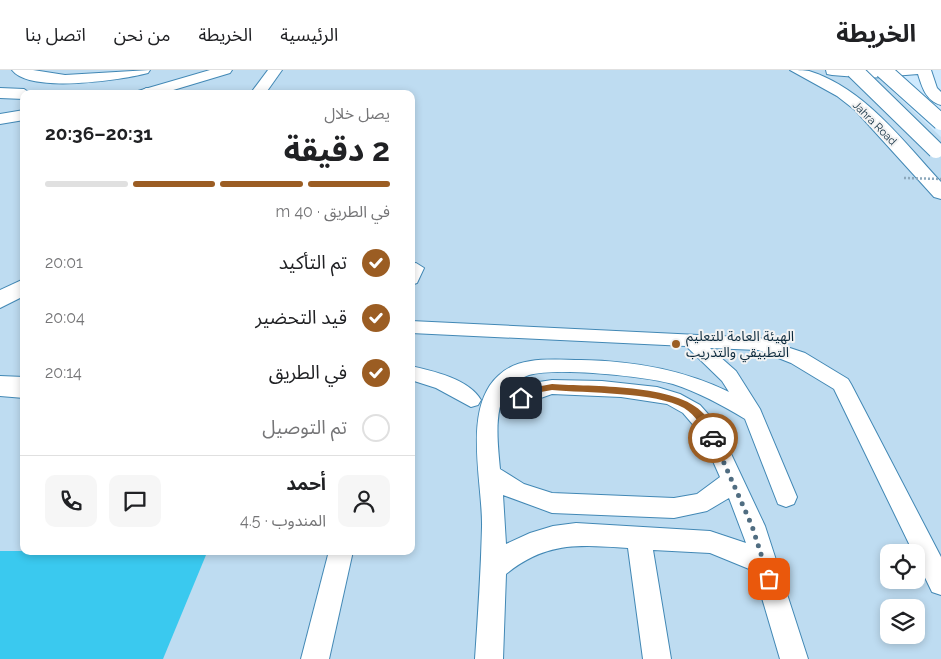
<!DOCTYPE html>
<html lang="ar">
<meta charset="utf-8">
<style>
:root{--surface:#fff;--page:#f6f6f6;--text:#202124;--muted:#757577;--line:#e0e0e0;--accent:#9b5d23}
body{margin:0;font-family:Raleway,"Noto Sans Arabic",sans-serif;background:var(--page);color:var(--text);direction:rtl;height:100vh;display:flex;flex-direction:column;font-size:19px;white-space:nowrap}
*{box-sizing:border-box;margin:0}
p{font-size:16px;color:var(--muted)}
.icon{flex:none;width:28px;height:28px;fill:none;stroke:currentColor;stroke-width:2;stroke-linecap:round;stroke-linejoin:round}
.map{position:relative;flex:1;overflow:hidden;direction:ltr}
.panel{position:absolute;left:20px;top:20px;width:395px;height:465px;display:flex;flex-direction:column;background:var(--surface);border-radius:10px;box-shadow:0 2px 8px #0003;direction:rtl}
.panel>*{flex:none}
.buttons{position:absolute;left:880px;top:474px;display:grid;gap:10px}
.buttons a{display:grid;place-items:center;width:45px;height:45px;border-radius:10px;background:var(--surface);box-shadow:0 2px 8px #0003;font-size:25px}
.pin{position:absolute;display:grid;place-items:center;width:42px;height:42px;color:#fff;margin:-21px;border-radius:10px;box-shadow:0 2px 8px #0006}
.courier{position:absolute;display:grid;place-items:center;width:50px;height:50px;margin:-25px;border:4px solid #9b5d23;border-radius:50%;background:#fff;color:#222;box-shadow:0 1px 6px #0007}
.headline em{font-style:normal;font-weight:700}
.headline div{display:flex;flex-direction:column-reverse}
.headline{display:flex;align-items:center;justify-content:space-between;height:85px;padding:0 25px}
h1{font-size:32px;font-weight:700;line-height:38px}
.bar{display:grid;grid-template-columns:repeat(4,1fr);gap:8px 5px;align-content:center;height:60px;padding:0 25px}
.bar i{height:6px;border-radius:4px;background:var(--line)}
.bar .current{background:var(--accent)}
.bar p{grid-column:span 4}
.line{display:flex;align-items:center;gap:12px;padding:0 25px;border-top:1px solid var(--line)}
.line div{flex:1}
.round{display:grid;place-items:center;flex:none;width:52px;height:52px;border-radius:10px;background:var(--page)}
ol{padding:0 25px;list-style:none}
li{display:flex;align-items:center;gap:15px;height:55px}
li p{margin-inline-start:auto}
li .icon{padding:5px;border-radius:50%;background:var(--accent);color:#fff;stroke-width:4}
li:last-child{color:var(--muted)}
li i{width:28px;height:28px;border:2px solid var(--line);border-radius:50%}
header{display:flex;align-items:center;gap:30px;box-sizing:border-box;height:70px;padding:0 25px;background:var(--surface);border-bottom:1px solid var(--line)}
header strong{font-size:24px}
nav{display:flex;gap:28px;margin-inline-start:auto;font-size:18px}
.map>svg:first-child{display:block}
.built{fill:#bedcf1;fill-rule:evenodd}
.building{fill:#3ac9ef}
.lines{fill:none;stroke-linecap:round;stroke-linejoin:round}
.service-casing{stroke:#4288b5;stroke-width:2}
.minor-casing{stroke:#4288b5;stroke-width:2}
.tertiary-casing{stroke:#4288b5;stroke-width:2}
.primary-casing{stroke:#4288b5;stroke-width:2}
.service{fill:#fff;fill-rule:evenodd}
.minor{fill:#fff;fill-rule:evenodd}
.tertiary{fill:#fff;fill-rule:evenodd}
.primary{fill:#fff;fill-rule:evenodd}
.motorway-bridge-casing{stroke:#4288b5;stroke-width:18;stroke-linecap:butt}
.path-bridge{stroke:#8ca8bc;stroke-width:2.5;stroke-dasharray:2 2;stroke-linecap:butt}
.motorway-bridge{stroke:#fff;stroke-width:16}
.route{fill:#9b5d23}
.done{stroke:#506d81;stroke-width:5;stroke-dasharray:0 9}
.poi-dot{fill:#9b5d23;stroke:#f3f3f3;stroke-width:2}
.labels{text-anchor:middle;stroke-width:4;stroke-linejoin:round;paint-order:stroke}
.far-street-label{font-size:11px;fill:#0c2a3d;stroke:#f3f3f3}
.poi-label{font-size:14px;fill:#0c2a3d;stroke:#f3f3f3;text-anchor:start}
</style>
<header>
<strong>الخريطة</strong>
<nav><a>الرئيسية</a><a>الخريطة</a><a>من نحن</a><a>اتصل بنا</a></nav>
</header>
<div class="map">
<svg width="941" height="589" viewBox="0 0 941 589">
<rect width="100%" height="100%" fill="#cfeafe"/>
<path class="built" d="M 0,0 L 870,0 L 941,67 L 941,589 L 0,589 ZM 24,24 L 411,24 L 411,481 L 24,481 ZM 889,482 L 916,482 L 916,510 L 889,510 ZM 889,538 L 916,538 L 916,565 L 889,565 Z"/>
<path class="building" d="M 0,481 L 126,481 L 206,485 L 163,589 L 0,589 Z"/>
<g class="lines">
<g class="service-casing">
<g id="service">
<path d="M 416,193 L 424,198 L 417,213 L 411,215 L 411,194 Z"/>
<path d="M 411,251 L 760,268 L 805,283 L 848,309 L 851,314 L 941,487 L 941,525 L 932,522 L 916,489 L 916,482 L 913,482 L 834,319 L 791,293 L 758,280 L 710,278 L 736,301 L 760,339 L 797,427 L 794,434 L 786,437 L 778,434 L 745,349 C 722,335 698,322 673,314 C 644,306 556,297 529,305 C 520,308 512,313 507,320 C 493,340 498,376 500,399 L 524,414 L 552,423 L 674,428 L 697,424 L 720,407 L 701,364 L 683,343 L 667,334 L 621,327 L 552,324 L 521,335 L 514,333 L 511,328 L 514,323 L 539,312 L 552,310 L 602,311 L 657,317 L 680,324 L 700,335 L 717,354 L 765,456 L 808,589 L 780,589 L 754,501 L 710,483 L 653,480 L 671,589 L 643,589 L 628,478 C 579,475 547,471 506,504 L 503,589 L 475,589 C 478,544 481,501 482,457 C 483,414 462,339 498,306 C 519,285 554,290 581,290 C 633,291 682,299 729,322 L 722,311 L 686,276 L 411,263 ZM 503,425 L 552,443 L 674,448 L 707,441 L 729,428 L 746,473 L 710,461 L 576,453 L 553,456 L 530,463 L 506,474 Z"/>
<path d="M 411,296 C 433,301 469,309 481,330 L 478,335 L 471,337 L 436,318 L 411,310 Z"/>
<path d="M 329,481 L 353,481 L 329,589 L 301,589 Z"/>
</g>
</g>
<g class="minor-casing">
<g id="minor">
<path d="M 268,0 L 282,0 L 265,24 L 250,24 Z"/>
<path d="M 146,18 L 165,19 L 172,24 L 138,23 Z"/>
<path d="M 24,209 L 24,226 L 0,238 L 0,220 Z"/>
<path d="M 0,306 L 24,307 L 24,328 L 0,326 Z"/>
</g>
</g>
<g class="tertiary-casing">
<g id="tertiary">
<path d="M 12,0 L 33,0 L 65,5 L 150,0 L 148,3 C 122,10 30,24 12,0 Z"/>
<path d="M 210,0 L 232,0 L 230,3 L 160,24 L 136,24 L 138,21 Z"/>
<path d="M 0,18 L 24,19 L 31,24 L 24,24 L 24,29 L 0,28 Z"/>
<path d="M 24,40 L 24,50 L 0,54 L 0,44 Z"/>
</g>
</g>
<g class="primary-casing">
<g id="primary">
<path d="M 790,0 C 796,0 804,0 809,1 C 864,18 903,71 941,112 L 941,129 L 934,127 L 855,40 L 837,26 Z"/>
<path d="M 826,0 L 931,0 L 937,18 L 941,22 L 941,35 C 926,31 922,17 918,4 L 869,8 L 832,5 L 827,4 Z"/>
</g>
</g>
<use href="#service" class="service"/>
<use href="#minor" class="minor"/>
<use href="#tertiary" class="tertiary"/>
<use href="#primary" class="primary"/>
<g class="motorway-bridge-casing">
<g id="motorway-bridge">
<path d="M 854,0 L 936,80"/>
<path d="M 883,0 L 941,52"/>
</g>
</g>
<path class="path-bridge" d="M 904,108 L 941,109"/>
<use href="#motorway-bridge" class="motorway-bridge"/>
</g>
<path class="route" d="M 552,314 C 591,317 677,313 704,344 C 709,351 713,360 717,368 L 716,370 L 710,370 C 702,358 696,345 684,338 C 657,322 585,323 552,320 L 541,322 L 521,331 L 517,328 L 536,317 Z"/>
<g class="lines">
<path class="done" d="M 713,368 L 752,456 L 769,509"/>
</g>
<circle class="poi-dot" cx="676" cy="274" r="5"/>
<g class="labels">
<g class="far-street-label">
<text transform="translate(875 53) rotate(45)" y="4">Jahra Road</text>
</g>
<g class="poi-label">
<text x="686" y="271">الهيئة العامة للتعليم<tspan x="686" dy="16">التطبيقي والتدريب</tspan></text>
</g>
</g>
</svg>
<div class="buttons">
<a><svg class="icon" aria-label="locate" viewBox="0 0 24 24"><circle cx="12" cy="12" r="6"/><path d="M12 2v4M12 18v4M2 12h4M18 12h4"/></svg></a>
<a><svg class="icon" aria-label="layers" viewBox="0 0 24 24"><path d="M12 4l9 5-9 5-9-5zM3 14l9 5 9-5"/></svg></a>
</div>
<div class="pin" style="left:769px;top:509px;background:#ea580c"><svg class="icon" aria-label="bag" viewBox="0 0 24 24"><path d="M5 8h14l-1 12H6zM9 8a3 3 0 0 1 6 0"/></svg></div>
<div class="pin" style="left:521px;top:328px;background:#1f2937"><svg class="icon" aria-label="home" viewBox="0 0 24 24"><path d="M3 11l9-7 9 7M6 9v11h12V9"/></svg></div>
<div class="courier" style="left:713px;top:368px"><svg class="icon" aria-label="car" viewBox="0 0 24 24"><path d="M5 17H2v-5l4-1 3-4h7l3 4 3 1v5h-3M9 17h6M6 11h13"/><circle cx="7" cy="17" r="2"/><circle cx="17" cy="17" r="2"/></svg></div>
<section class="panel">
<div class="headline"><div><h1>2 دقيقة</h1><p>يصل خلال</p></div><em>20:31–20:36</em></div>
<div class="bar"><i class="current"></i><i class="current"></i><i class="current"></i><i></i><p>في الطريق · 40 m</p></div>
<ol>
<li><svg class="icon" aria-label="check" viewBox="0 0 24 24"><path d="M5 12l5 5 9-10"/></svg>تم التأكيد<p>20:01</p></li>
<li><svg class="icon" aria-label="check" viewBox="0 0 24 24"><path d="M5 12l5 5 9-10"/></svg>قيد التحضير<p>20:04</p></li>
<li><svg class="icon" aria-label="check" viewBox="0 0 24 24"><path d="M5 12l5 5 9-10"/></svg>في الطريق<p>20:14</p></li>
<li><i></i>تم التوصيل</li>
</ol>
<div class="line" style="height:90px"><a class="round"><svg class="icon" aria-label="person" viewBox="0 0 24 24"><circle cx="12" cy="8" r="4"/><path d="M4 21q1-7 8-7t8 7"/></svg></a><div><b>أحمد</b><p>المندوب · 4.5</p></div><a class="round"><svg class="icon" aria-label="chat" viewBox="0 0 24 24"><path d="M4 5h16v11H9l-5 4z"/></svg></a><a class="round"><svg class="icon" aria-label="phone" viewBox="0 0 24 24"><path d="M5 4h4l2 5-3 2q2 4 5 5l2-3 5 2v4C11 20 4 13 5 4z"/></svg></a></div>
</section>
</div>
